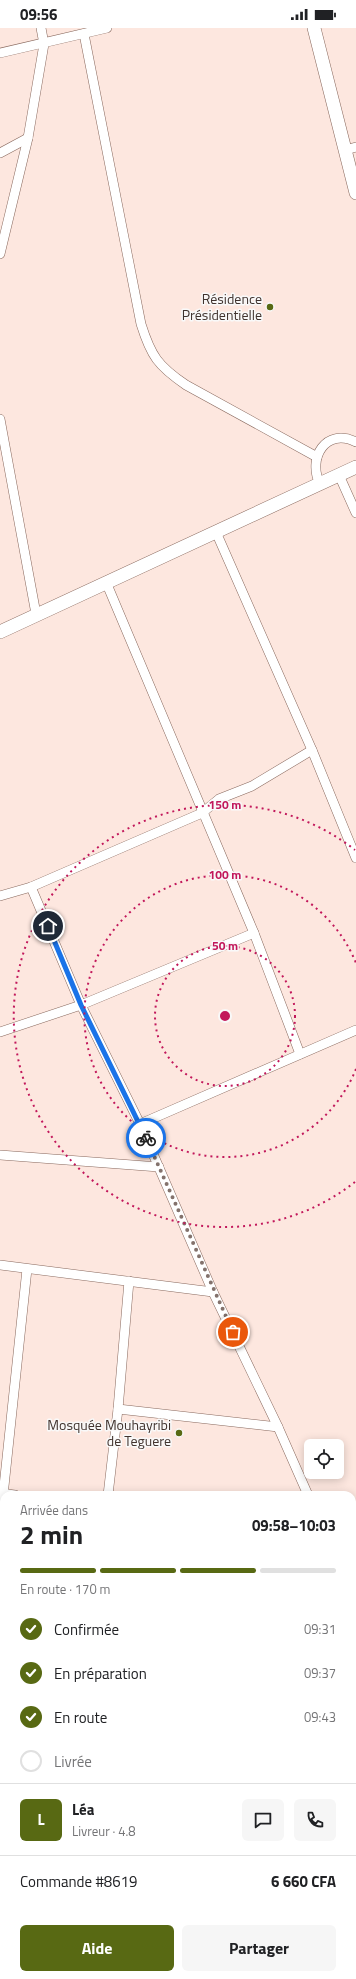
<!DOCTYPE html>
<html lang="fr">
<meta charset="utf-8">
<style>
:root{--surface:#fff;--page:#f6f6f6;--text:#202124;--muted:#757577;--line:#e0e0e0;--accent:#586913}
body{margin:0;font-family:"Titillium Web",sans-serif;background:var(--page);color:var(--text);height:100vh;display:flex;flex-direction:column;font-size:15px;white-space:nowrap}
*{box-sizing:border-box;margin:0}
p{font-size:13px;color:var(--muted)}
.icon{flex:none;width:22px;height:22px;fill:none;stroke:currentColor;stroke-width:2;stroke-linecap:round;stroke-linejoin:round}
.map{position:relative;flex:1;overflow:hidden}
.panel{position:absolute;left:0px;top:1463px;width:356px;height:488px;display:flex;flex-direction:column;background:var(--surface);border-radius:12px 12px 0 0;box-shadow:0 2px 10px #0003}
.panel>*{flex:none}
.controls{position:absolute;left:304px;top:1411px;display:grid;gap:8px}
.controls a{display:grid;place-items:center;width:40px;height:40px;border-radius:6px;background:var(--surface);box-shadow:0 2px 10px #0003;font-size:20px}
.pin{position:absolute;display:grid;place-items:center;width:34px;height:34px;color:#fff;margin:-17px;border:2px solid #fff;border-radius:50%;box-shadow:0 1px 4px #0007}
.courier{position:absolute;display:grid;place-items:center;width:40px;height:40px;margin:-20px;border:3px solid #1a73e8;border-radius:50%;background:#fff;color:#222;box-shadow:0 1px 5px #0007}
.head em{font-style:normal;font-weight:700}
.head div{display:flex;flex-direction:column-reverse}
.head{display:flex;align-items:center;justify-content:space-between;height:68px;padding:0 20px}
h1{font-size:26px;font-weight:700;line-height:30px}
.bar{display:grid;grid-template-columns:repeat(4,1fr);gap:6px 4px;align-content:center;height:48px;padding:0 20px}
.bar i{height:5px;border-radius:3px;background:var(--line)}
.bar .on{background:var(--accent)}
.bar p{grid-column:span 4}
.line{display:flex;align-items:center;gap:10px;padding:0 20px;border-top:1px solid var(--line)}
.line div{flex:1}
.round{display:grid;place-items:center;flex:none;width:42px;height:42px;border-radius:6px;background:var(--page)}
ol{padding:0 20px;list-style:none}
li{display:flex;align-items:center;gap:12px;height:44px}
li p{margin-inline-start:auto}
li .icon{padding:4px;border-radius:50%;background:var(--accent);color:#fff;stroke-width:4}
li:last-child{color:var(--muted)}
li i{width:22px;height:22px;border:2px solid var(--line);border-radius:50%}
.button{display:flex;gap:8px;margin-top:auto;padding:8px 20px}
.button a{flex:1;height:46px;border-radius:6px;background:var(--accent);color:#fff;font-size:16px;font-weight:700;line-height:46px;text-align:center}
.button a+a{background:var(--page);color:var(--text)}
.status{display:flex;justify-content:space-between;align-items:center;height:28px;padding:0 20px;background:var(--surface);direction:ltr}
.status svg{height:11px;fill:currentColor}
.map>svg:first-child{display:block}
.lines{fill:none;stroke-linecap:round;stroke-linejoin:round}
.river{stroke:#6cd9f2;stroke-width:17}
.street-casing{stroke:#89695e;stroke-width:10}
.secondary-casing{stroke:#89695e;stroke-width:14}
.street{stroke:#fff;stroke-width:9}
.secondary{stroke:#fff;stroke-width:13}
.done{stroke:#83726c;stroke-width:4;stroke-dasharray:0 7.2}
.route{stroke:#1a73e8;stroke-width:5}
.ring{fill:none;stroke:#c2185b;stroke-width:2;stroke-dasharray:2 4}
.poi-dot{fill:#586913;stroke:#f9f9f9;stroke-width:1.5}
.labels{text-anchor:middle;stroke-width:3;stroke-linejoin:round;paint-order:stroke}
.poi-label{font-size:14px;fill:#41332e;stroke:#f9f9f9;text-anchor:end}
.centre{fill:#c2185b;stroke:#f9f9f9;stroke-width:2}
.ring-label{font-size:12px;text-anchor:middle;font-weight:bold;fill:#c2185b;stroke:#f9f9f9;stroke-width:3;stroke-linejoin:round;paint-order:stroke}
</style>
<div class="status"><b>09:56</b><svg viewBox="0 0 49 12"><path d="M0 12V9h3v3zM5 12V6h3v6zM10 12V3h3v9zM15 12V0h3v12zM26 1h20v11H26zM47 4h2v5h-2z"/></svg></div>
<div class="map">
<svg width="356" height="1951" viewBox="0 0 356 1951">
<rect width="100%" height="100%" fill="#fde7df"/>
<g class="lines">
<g class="river">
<path d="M 0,1920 L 4,1921"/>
<path d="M 67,1947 L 68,1951"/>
</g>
<g class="street-casing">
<g id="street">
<path d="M 84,6 L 141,296 C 151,328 158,338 186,357 L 317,429"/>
<path d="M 0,25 L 107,0"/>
<path d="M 345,122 L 356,119"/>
<path d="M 0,125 L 28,110"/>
<path d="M 0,226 L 28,110 L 44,16 L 41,0"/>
<path d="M 0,391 L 36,586"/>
<path d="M 339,447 L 356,485"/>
<path d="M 320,456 C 307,430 326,399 356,414"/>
<path d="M 216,504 L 312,722 L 356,830"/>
<path d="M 106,554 L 254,905 L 300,1026"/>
<path d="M 31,859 L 81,977 L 140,1096 L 213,1264 L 278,1399 L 308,1467"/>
<path d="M 0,868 L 31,859 L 202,785 L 219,771 L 252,758 L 312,722"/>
<path d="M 0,1004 L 81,977 L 254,905"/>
<path d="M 140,1096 L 356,1002"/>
<path d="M 0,1127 L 159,1139"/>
<path d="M 0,1237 L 213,1264"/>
<path d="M 118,1381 L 278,1399"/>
<path d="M 0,1465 L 15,1467"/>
<path d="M 108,1467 L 118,1381 L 129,1253"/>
<path d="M 0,1496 L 27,1241"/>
<path d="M 352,1506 L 356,1506"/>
<path d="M 0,1530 L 4,1530"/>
<path d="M 352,1566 L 356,1566"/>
<path d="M 352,1678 L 356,1678"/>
<path d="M 352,1782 L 356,1782"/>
<path d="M 352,1888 L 356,1888"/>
<path d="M 255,1951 L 256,1947"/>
</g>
</g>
<g class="secondary-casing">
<g id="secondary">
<path d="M 314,0 L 356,165"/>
<path d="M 0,604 L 356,439"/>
</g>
</g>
<use href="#street" class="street"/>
<use href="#secondary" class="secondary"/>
</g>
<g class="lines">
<path class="done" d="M 146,1110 L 233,1304"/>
<path class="route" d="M 48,898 L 81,977 L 146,1110"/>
</g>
<g class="ring">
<circle cx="225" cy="988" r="70"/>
<path d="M356 1041A141 141 0 1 1 356 935"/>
<path d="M355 1154A211 211 0 1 1 355 822"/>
</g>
<g class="poi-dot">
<circle cx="270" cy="279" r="4"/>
<circle cx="179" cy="1405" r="4"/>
</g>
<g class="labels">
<g class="poi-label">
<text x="262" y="276">Résidence<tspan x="262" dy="16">Présidentielle</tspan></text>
<text x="171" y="1402">Mosquée Mouhayribi<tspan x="171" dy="16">de Teguere</tspan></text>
</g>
</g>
<circle cx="225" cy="988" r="6" class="centre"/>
<g class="ring-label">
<text x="225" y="781">150 m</text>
<text x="225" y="851">100 m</text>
<text x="225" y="922">50 m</text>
</g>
</svg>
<div class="controls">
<a><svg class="icon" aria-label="locate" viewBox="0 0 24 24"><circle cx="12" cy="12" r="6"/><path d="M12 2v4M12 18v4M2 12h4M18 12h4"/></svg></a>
</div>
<div class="pin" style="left:233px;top:1304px;background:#ea580c"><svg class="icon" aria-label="bag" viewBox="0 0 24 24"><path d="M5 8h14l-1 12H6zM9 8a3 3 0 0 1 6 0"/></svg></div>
<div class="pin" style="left:48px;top:898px;background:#1f2937"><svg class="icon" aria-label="home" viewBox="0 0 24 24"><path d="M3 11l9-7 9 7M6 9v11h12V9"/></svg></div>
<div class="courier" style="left:146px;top:1110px"><svg class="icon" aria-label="bike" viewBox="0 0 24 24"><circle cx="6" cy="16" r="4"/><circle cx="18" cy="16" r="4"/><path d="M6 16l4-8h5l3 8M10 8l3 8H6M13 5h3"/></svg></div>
<section class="panel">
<div class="head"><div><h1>2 min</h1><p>Arrivée dans</p></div><em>09:58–10:03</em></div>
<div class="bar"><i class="on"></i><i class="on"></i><i class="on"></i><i></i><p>En route · 170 m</p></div>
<ol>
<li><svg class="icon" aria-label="check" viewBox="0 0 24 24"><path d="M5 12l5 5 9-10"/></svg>Confirmée<p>09:31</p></li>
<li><svg class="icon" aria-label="check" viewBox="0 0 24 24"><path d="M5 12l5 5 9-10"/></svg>En préparation<p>09:37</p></li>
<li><svg class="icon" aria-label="check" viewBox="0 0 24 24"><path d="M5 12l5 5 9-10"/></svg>En route<p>09:43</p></li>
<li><i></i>Livrée</li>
</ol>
<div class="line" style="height:72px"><b class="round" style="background:var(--accent);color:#fff">L</b><div><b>Léa</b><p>Livreur · 4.8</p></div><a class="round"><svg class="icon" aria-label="chat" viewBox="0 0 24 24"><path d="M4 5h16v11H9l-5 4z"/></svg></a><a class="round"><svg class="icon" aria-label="phone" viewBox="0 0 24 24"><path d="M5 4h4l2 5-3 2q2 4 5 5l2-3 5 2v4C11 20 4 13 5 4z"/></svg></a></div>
<div class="line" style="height:52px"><div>Commande #8619</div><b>6 660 CFA</b></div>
<div class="button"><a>Aide</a><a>Partager</a></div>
</section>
</div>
